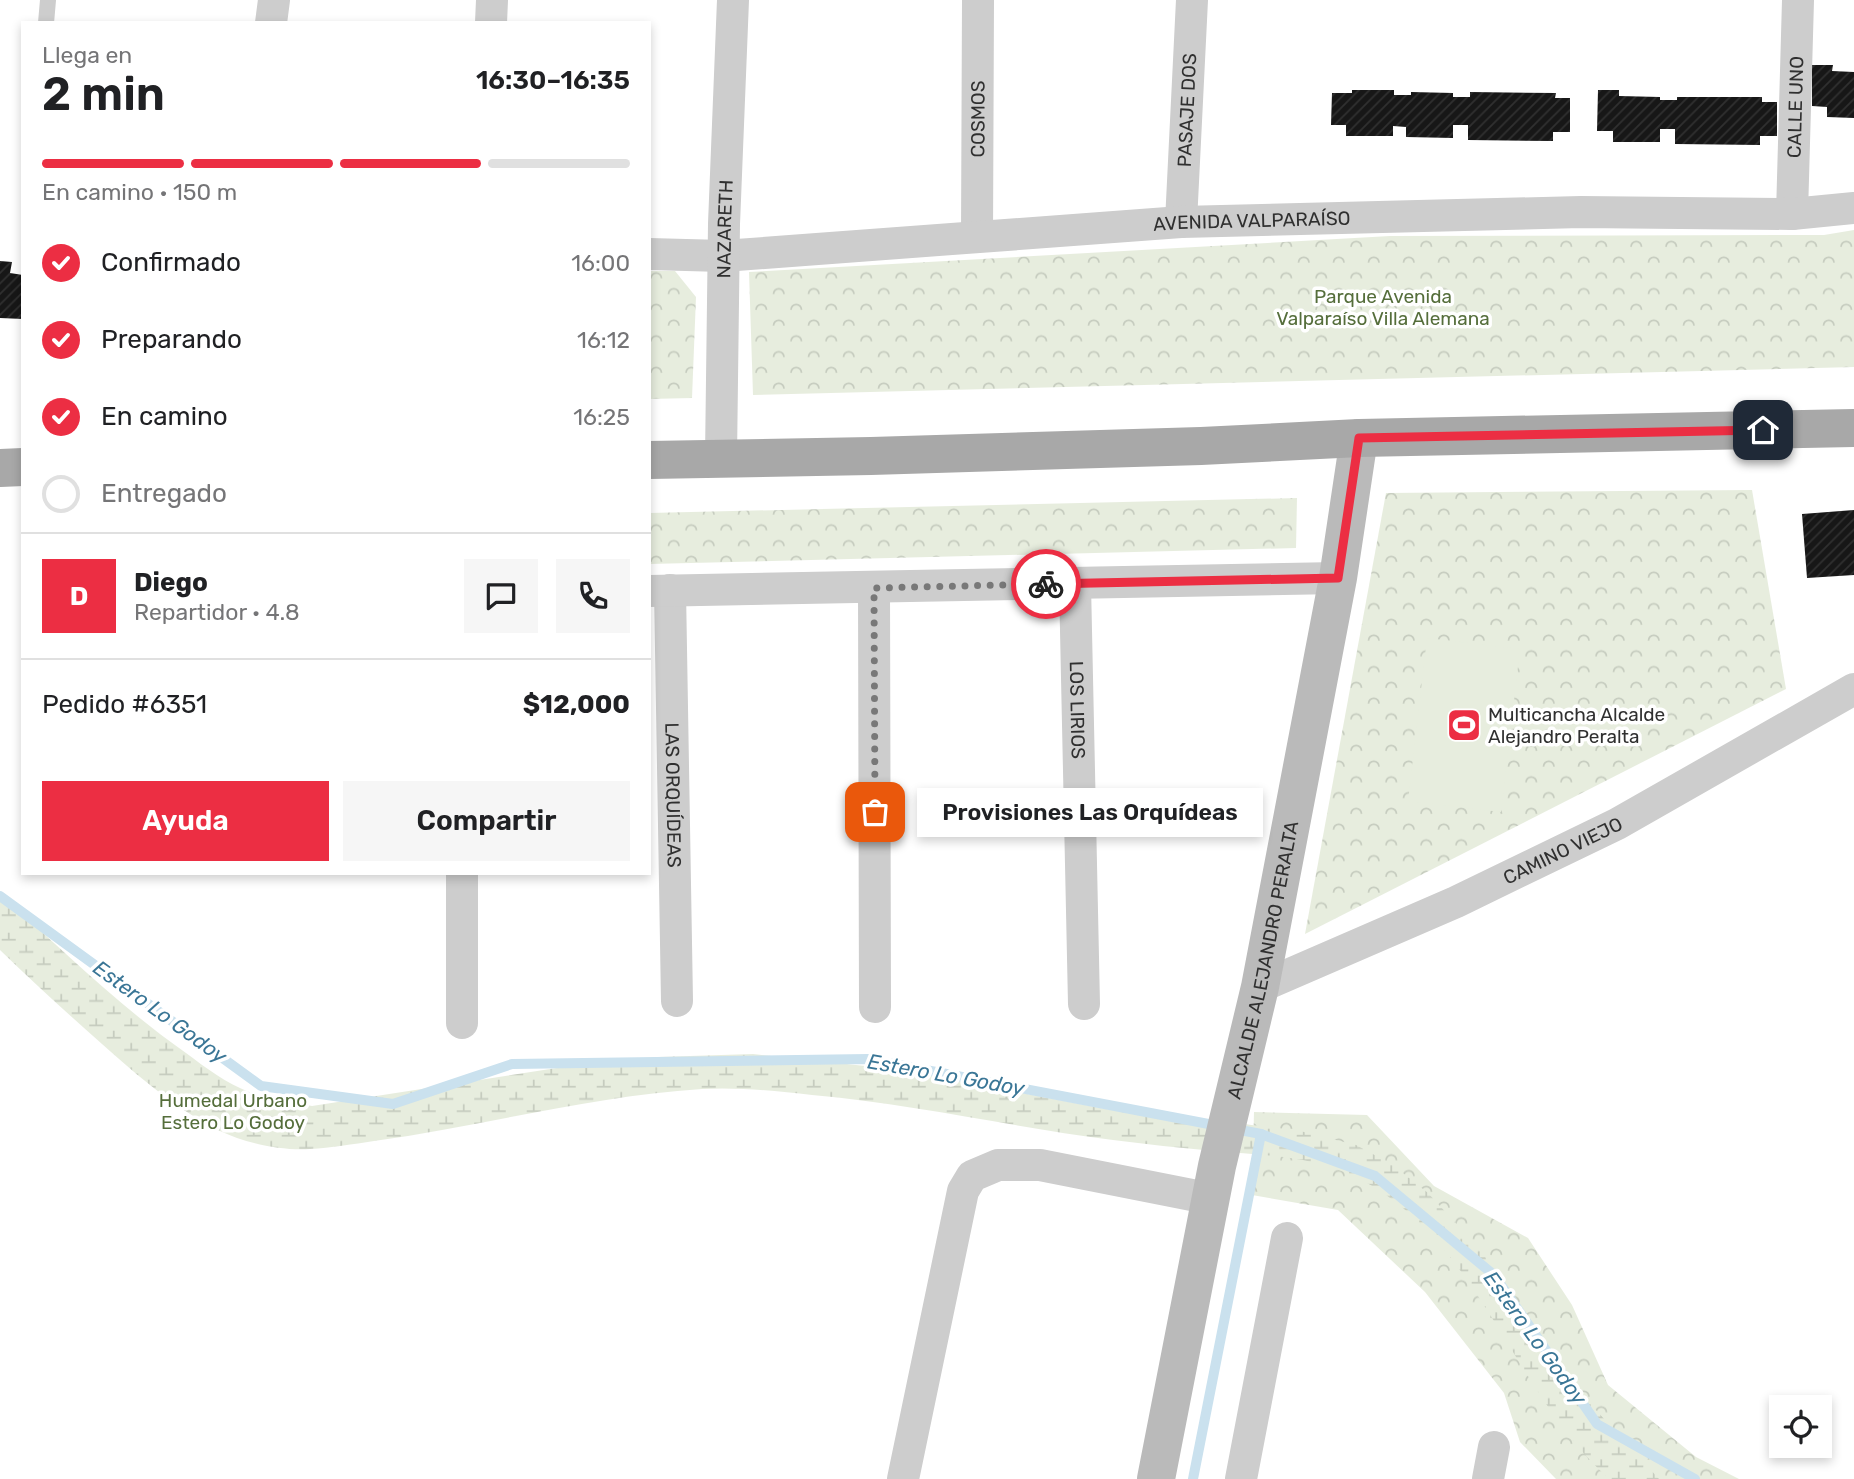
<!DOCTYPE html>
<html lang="es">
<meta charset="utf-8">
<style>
:root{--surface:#fff;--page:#f6f6f6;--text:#202124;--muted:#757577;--line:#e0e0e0;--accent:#ec2e43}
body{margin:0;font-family:Rubik,sans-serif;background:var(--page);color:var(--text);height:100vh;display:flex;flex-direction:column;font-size:26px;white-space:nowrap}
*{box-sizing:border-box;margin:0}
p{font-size:23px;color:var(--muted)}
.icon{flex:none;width:38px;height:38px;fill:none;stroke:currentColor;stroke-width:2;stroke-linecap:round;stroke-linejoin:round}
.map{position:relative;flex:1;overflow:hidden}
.drawer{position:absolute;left:21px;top:21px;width:630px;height:854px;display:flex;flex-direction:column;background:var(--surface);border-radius:0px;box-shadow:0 4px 10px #0003}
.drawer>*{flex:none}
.buttons{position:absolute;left:1769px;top:1395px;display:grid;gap:14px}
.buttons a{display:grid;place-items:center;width:63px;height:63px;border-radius:0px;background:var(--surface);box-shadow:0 4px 10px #0003;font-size:35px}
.pin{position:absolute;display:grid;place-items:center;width:60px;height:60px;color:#fff;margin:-30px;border-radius:14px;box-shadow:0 4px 10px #0006}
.courier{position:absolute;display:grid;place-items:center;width:70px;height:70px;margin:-35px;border:5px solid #ec2e43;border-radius:50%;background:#fff;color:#222;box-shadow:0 2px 9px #0007}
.bubble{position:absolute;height:49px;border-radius:0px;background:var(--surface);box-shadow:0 4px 10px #0003;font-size:23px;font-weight:600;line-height:49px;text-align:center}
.head em{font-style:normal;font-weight:600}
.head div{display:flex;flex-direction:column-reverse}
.head{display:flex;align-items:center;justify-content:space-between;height:119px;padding:0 21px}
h1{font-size:46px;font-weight:600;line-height:52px}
.bar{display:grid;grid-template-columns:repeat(4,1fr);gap:10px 7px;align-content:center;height:84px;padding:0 21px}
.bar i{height:9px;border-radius:5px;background:var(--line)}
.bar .current{background:var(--accent)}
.bar p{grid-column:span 4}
.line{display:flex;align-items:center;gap:18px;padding:0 21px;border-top:2px solid var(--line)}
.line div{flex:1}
.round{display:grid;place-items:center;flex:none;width:74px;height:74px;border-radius:0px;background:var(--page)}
ol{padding:0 21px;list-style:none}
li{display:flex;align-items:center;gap:21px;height:77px}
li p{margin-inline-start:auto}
li .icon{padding:7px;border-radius:50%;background:var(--accent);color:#fff;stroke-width:4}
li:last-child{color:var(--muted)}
li i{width:38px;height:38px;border:4px solid var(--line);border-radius:50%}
.primary-button{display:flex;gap:14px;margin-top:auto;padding:14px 21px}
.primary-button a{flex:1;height:80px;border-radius:0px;background:var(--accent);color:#fff;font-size:28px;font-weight:600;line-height:80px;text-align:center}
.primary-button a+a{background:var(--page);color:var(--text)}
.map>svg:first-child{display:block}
.forest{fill:url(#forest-crowns)}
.wetland{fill:url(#wetland-marsh)}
.pitch{fill:#e7edde}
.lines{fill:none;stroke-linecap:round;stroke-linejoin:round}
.stream{stroke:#cae1ee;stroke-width:10}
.building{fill:url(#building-hatch)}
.service{stroke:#cdcdcd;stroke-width:16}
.minor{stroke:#cdcdcd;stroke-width:32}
.secondary{stroke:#bababa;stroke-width:38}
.primary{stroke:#a8a8a8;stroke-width:38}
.done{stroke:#787878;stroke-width:7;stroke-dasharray:0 12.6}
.route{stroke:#ec2e43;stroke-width:9}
.labels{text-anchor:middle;stroke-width:7;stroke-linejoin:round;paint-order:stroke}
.street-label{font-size:19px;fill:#303030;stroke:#fff}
.park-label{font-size:19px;fill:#556e3b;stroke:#fff}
.poi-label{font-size:19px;fill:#303030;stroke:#fff;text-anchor:start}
.water-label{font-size:21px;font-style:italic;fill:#3a7696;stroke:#fff}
</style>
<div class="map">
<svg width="1854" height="1479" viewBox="0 0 1854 1479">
<defs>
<pattern id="forest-crowns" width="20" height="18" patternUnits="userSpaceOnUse" patternTransform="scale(1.75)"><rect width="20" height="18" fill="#e7edde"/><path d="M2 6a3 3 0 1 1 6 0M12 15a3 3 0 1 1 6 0" fill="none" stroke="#c6ccbf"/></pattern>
<pattern id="wetland-marsh" width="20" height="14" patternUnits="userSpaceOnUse" patternTransform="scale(1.75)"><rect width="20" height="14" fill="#e7edde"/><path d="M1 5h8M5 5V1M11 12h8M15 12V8" fill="none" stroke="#c6ccbf"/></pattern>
<pattern id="building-hatch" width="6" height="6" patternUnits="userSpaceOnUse" patternTransform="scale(1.75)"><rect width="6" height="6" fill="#171717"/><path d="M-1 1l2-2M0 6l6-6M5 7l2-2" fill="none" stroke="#303030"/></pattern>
</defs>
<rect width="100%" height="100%" fill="#fff"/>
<g class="forest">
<path d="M 1854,230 L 1854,367 L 753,395 L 749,272 L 1390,236 L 1824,235 Z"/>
<path d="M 649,271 L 675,271 L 696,297 L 692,398 L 649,399 Z"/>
<path d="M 1752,490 L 1786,689 L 1305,934 L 1386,493 Z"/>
<path d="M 1297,498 L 1296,548 L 649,564 L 649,513 Z"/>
<path d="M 1254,1112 L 1367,1115 L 1434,1186 L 1528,1238 L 1572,1305 L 1608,1385 L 1696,1457 L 1739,1479 L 1556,1479 L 1520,1442 L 1504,1393 L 1425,1292 L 1338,1210 L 1252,1195 Z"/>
</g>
<path class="wetland" d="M 0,893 C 60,948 119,1006 186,1053 C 206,1068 226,1083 249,1092 C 270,1099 291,1102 312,1106 L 602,1061 L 658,1057 L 753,1054 L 903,1070 L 1106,1109 L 1296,1130 L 1356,1145 L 1393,1165 L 1428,1193 L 1451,1218 L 1486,1258 L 1518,1305 L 1595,1409 L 1659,1479 L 1609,1479 C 1515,1394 1484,1255 1374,1187 C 1322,1155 1272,1156 1214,1151 C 1180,1148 1146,1144 1113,1140 C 1012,1127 913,1104 812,1095 C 775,1091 739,1087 702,1089 C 591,1096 483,1126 374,1141 C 353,1144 331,1148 310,1149 C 282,1151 245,1143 220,1131 C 176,1109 138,1076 102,1044 C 67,1013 33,982 0,950 Z"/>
<path class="pitch" d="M 1427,638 L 1520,649 L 1501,812 L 1408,801 Z"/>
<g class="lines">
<g class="stream">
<path d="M 0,896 L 261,1086 L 393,1104 L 512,1064 L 868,1059 L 1261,1134 L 1375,1176 L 1494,1275 L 1597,1424 L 1695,1479"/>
<path d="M 1193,1479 L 1261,1134"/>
</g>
</g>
<g class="building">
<path d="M 1812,65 L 1833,65 L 1832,71 L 1854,72 L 1854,118 L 1827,117 L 1827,107 L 1812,106 Z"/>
<path d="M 1352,90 L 1394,90 L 1394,95 L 1411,95 L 1411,92 L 1453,93 L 1453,97 L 1470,97 L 1470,92 L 1556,93 L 1555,98 L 1570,98 L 1570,132 L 1553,132 L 1553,141 L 1468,140 L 1468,125 L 1453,125 L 1453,138 L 1406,137 L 1406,127 L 1393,126 L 1393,136 L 1346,136 L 1346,125 L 1331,125 L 1332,93 L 1352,93 Z"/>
<path d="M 1598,90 L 1619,90 L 1619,96 L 1660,97 L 1660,100 L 1677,100 L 1677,97 L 1762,97 L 1762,102 L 1777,102 L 1777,136 L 1760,136 L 1760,145 L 1675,144 L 1675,129 L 1660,129 L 1660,142 L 1613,142 L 1613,131 L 1597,131 Z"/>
<path d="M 0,261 L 12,262 L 10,273 L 23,275 L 23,319 L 0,318 Z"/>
<path d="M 1854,510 L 1854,575 L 1807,578 L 1802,514 Z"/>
</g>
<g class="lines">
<path class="service" d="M 46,23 L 48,0"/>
<g class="minor">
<path d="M 271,23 L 274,0"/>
<path d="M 491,23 L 492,0"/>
<path id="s1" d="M 1792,214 L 1798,0"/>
<path id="s2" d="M 1181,222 L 1192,0"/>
<path id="s3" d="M 977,236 L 978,0"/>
<path id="s4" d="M 649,254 L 723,256 L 1181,222 L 1581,212 L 1792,214 L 1854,208"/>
<path id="s5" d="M 721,458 L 724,224 L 733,0"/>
<path id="s6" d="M 1075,584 L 1084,1004"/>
<path d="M 874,588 L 875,1007"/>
<path id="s7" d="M 670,590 L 677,1001"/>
<path d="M 649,591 L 1338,578"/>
<path id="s8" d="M 1260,987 L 1456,902 L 1617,824 L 1854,689"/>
<path d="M 462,1023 L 462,873"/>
<path d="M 903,1479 L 963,1191 L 972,1176 L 998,1165 L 1040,1165 L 1212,1199"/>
<path d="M 1241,1479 L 1287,1238"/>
<path d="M 1488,1479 L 1494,1447"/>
</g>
<path class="secondary" id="s9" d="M 1156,1479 L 1217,1166 L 1260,987 L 1338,578 L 1359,438"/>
<g class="primary">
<path d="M 649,460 L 871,456 L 1201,446 L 1359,438 L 1854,428"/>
<path d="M 0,468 L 23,467"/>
</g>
</g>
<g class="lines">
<path class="done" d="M 875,812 L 874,588 L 1046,584"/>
<path class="route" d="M 1046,584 L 1338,578 L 1359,438 L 1763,430"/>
</g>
<defs>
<g id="stadium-square" transform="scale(1.75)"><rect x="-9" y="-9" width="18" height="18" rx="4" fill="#ec2e43" stroke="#fff"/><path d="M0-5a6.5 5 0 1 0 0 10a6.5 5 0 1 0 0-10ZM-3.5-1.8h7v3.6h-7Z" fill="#fff"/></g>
</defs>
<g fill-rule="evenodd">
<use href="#stadium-square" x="1464" y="725"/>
</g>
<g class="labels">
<g class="street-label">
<text dy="7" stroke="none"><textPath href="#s1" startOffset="107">CALLE UNO</textPath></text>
<text dy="7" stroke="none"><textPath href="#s2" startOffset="112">PASAJE DOS</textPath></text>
<text dy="7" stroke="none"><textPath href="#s3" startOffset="117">COSMOS</textPath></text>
<text dy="7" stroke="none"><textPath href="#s4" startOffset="604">AVENIDA VALPARAÍSO</textPath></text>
<text dy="7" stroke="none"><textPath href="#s5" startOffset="229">NAZARETH</textPath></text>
<text dy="7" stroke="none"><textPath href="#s6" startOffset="126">LOS LIRIOS</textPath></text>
<text dy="7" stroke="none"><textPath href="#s7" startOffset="205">LAS ORQUÍDEAS</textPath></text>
<text dy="7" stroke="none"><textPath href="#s8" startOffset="332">CAMINO VIEJO</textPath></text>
<text dy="7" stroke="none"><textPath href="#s9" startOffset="530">ALCALDE ALEJANDRO PERALTA</textPath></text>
</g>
<g class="park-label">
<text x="1383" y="303">Parque Avenida<tspan x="1383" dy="22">Valparaíso Villa Alemana</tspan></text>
<text x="233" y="1107">Humedal Urbano<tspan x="233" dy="22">Estero Lo Godoy</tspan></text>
</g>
<g class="poi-label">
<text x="1488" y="721">Multicancha Alcalde<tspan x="1488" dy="22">Alejandro Peralta</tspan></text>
</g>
<g class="water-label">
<text transform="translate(160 1012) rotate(36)" y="7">Estero Lo Godoy</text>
<text transform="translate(946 1075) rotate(10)" y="7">Estero Lo Godoy</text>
<text transform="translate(1535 1338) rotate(54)" y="7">Estero Lo Godoy</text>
</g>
</g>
</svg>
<div class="buttons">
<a><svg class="icon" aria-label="locate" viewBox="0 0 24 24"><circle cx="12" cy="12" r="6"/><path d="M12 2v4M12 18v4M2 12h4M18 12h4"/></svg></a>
</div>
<div class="pin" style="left:875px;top:812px;background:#ea580c"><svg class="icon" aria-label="bag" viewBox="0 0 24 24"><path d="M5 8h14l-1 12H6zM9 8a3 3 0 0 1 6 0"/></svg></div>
<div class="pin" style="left:1763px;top:430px;background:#1f2937"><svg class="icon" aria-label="home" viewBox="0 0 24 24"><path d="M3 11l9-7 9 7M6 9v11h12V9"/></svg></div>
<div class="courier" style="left:1046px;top:584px"><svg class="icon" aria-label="bike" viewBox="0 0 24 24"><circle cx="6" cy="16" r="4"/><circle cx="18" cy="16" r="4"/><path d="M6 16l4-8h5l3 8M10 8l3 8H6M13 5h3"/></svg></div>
<div class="bubble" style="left:917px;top:788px;width:346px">Provisiones Las Orquídeas</div>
<section class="drawer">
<div class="head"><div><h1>2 min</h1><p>Llega en</p></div><em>16:30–16:35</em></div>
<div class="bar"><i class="current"></i><i class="current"></i><i class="current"></i><i></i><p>En camino · 150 m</p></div>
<ol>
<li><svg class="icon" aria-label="check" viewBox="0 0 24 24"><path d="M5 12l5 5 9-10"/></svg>Confirmado<p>16:00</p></li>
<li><svg class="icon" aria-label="check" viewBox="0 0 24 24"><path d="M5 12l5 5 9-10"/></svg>Preparando<p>16:12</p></li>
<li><svg class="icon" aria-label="check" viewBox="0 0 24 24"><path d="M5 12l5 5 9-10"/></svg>En camino<p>16:25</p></li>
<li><i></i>Entregado</li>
</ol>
<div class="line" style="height:126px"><b class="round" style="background:var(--accent);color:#fff">D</b><div><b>Diego</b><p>Repartidor · 4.8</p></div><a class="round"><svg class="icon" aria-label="chat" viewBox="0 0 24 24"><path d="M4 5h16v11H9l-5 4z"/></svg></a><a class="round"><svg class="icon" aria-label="phone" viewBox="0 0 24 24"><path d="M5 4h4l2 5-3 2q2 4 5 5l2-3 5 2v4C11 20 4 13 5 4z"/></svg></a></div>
<div class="line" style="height:91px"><div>Pedido #6351</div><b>$12,000</b></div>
<div class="primary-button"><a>Ayuda</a><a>Compartir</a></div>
</section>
</div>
